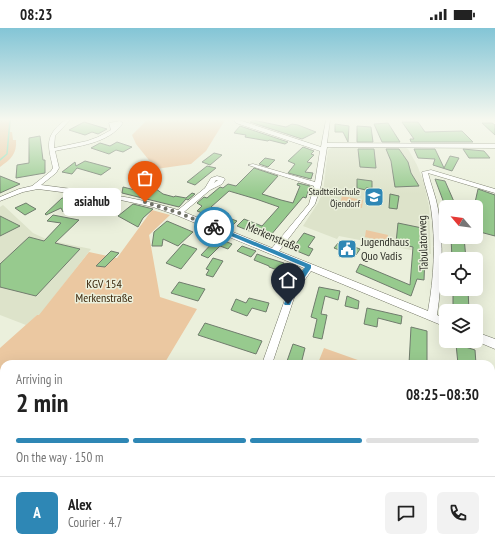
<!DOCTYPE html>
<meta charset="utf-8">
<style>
:root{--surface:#fff;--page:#f2f2f2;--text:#222;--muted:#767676;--line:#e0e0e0;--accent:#2e87b5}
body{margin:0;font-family:"PT Sans Narrow",sans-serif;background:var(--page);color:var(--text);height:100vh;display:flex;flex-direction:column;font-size:15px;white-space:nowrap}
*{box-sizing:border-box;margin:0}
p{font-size:13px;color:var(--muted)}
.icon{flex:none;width:22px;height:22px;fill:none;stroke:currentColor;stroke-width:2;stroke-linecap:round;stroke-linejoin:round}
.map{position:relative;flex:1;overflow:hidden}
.panel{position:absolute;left:0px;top:332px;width:495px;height:196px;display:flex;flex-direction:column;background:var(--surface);border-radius:12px 12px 0 0;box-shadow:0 4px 16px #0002}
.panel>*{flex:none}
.needle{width:26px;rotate:299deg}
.tools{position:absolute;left:439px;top:172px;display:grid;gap:8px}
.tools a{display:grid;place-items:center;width:44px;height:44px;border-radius:6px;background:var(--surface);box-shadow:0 4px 16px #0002;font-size:20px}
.pin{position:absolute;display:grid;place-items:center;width:34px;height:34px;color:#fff;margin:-41px -17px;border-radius:50% 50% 50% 0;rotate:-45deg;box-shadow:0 0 4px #0007}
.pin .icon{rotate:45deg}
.courier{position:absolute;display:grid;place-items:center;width:40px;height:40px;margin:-20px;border:3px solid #2e87b5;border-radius:50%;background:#fff;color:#222;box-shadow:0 1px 5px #0007}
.bubble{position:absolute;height:28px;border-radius:6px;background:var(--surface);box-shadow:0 4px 16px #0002;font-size:13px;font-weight:700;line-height:28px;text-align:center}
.headline em{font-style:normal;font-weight:700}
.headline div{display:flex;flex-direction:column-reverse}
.headline{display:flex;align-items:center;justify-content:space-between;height:68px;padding:0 16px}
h1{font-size:26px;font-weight:700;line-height:30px}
.bar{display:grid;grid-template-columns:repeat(4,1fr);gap:6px 4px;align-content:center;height:48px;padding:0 16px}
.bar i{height:5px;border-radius:3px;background:var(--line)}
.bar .active{background:var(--accent)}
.bar p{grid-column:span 4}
.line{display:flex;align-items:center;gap:10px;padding:0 16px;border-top:1px solid var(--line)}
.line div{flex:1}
.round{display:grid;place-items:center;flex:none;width:42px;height:42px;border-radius:6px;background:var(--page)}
.status{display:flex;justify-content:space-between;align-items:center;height:28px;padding:0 20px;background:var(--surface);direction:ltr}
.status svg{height:11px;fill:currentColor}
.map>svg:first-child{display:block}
.built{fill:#dde3ca}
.green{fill:#ebc8a1}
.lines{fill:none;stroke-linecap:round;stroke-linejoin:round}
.stream{stroke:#8bdeba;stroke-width:1.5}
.building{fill:#97ca8e;stroke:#707c6d}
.street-casing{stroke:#717463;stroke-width:1}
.street{fill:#fff;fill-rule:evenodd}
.route{fill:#2e87b5}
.done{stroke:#717368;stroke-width:4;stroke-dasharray:0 7.2}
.labels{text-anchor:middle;stroke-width:3;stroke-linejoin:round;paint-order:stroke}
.far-poi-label{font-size:10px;fill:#2f3029;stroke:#ebf0dc;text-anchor:end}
.street-label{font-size:12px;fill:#2f3029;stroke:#ebf0dc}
.poi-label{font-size:12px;fill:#2f3029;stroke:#ebf0dc;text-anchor:start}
.park-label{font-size:12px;fill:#3c270c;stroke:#ebf0dc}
</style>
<div class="status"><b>08:23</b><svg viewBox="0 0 49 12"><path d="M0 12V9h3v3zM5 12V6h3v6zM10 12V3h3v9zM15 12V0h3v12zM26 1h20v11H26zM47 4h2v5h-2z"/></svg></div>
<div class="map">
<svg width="495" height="528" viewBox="0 0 495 528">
<rect width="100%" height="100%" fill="#ebf0dc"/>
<g class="built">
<path d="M 333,119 L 404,119 L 408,121 L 417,137 L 424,155 L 429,179 L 431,226 L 339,208 L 337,211 L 303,198 L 318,175 L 323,164 L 328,122 Z"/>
<path d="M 3,177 L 33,205 L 48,212 L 91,221 L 39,288 L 37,287 L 26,297 L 0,287 L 0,179 Z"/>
</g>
<g class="green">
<path d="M 0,92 L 11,92 L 10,104 L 12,104 L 13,112 L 16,112 C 17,126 11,131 0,139 Z"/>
<path d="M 147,92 L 225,92 L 206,123 L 191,136 L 156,141 L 136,116 L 132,107 Z"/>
<path d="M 342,168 L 363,172 L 362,180 L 340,176 Z"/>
<path d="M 152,182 L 170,187 L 149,207 L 160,269 L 197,281 L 164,336 L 4,336 L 4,391 L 0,386 L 0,320 L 37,287 L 39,287 L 89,224 L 117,230 Z"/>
<path d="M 366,202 L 388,207 L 387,214 L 365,209 Z"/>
<path d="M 324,320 L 369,336 L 318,335 Z"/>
<path d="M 0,397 L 4,402 L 4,524 L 44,524 L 41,528 L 0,528 Z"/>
</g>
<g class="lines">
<path class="stream" d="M 0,132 L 7,126 L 10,92"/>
</g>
<g class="building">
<path d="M 253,92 L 286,99 L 292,96 L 298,97 L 316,104 L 302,111 L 250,94 Z"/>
<path d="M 84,94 L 107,101 L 98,106 L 92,104 L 85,107 L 69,102 Z"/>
<path d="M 402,94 L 418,94 L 425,104 L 462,103 L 473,114 L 411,114 L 410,111 L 414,111 Z"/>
<path d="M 388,95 L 400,114 L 382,114 L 374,96 Z"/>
<path d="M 482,95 L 492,95 L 495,97 L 495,107 Z"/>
<path d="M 335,96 L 349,98 L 348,114 L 343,104 L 335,104 Z"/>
<path d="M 240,98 L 288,114 L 285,116 L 269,112 L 268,113 L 245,109 L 246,107 L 234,105 Z"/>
<path d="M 357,98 L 371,99 L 373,114 L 357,114 Z"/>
<path d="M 40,108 L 43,132 L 45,132 L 45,145 L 16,150 L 17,137 L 29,135 L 29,110 Z"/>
<path d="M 117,114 L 132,119 L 123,124 L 116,122 L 109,126 L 91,120 L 100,115 L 110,118 Z"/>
<path d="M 303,119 L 314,123 L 311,126 L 314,127 L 307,134 L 312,135 L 305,144 L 313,145 L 311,151 L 288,145 L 295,136 L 288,133 Z"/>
<path d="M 358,121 L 374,121 L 376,140 L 360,139 Z"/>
<path d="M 386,121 L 399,121 L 408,134 L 411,145 L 419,158 L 395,159 L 391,133 Z"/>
<path d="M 414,121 L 435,121 L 444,140 L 450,128 L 459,130 L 452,143 L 433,137 L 435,131 L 418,130 Z"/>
<path d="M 463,121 L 484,123 L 490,130 L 469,130 Z"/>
<path d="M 214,125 L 222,127 L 210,137 L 202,134 Z"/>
<path d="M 265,130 L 275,132 L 268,139 L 259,136 Z"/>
<path d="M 85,133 L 111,140 L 101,147 L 77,140 L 72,146 L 62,144 L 75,134 L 76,138 Z"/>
<path d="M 207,138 L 216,140 L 195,157 L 187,154 Z"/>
<path d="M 254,140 L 278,148 L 262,166 L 281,172 L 293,175 L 300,158 L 297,157 L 298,155 L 310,158 L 306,170 L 303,169 L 270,208 L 264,209 L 237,198 L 244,191 L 262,198 L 279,179 L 256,171 L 229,163 L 211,179 L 229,186 L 226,189 L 237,193 L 231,199 L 220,195 L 222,193 L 197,183 L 202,178 L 197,175 L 204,169 L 207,170 L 220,159 L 223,160 L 228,156 L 236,158 Z"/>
<path d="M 0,148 L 20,156 L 0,165 Z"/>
<path d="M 357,151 L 372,153 L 372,160 L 366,160 L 366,162 L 357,160 Z"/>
<path d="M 435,151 L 445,153 L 455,176 L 444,175 Z"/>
<path d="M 152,158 L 163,166 L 174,169 L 175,168 L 186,170 L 192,165 L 195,166 L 188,172 L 186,171 L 179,179 L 122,165 L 123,159 L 139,163 Z"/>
<path d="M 478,161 L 495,167 L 495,208 L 480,204 L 479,185 L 476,185 L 476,179 L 474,179 Z"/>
<path d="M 390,166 L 399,168 L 397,181 L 389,180 Z"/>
<path d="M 62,170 L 76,171 L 63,184 L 61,180 L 46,187 L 45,186 Z"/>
<path d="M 26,175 L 29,177 L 36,181 L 25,187 L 15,180 Z"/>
<path d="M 133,176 L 153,181 L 143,190 L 138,199 L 118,188 Z"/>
<path d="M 53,187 L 79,192 L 55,215 L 80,221 L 36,268 L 0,259 L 0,236 L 29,209 L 44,213 L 61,195 L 47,193 Z"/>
<path d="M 0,188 L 20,198 L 0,208 Z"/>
<path d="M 167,193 L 193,204 L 178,218 L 163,211 L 162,218 L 152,218 L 154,204 Z"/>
<path d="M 398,195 L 422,200 L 422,228 L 425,228 L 424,252 L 417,251 L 411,268 L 356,244 L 360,236 L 410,257 L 413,219 L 396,215 Z"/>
<path d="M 304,205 L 315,209 L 308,219 L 313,221 L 309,228 L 292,221 Z"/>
<path d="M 451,209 L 464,209 L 466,231 L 452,231 Z"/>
<path d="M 217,210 L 232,216 L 228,221 L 220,218 L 208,230 L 201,227 Z"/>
<path d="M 339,214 L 346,216 L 360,221 L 356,227 L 350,225 L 349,226 L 334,220 Z"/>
<path d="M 183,216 L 197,221 L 181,241 L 166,235 Z"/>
<path d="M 242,218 L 256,223 L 251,229 L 237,223 Z"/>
<path d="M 111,223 L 119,225 L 105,239 L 96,238 Z"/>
<path d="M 257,226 L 268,230 L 284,235 L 280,243 L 269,239 L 269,238 L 254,232 Z"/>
<path d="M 213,230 L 223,233 L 213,249 L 206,247 L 209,242 L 206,241 Z"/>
<path d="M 179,254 L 205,261 L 198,273 L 171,265 Z"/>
<path d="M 319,259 L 340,263 L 338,272 L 325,268 L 321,286 L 327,287 L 322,311 L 313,309 L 317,291 L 311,289 Z"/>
<path d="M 453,261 L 468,261 L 469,283 L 453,283 Z"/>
<path d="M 347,268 L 359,273 L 358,281 L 345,278 Z"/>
<path d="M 249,270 L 269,275 L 266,284 L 252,280 L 247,288 L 231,282 L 236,271 L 246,275 Z"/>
<path d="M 367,280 L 402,288 L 401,296 L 378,290 L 377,299 L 364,296 Z"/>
<path d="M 205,295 L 262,313 L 256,326 L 198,307 Z"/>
<path d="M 411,299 L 427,303 L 427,336 L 409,336 Z"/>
<path d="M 293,316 L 305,320 L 301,336 L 286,336 Z"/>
<path d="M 456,316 L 475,322 L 476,336 L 458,336 Z"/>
</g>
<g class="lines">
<g class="street-casing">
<g id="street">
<path d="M 65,92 L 70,92 L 55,108 L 54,120 L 87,113 L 98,109 L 111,102 L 109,95 L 120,93 L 123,95 C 108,116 78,118 55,123 L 59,140 L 56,145 L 41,157 C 87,163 134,168 178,182 L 205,160 L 211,150 L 217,148 L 224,150 L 225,151 L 222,156 L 210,162 L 184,184 L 272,220 L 309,176 L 314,158 L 248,137 L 253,136 L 315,154 L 320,123 L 236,95 L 234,92 L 239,92 L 321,119 L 326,92 L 330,92 L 327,115 L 495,116 L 495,120 L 327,119 L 321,157 L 315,176 L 279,223 L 428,283 C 434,250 436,214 431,180 C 429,168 424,156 422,144 L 431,142 L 495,161 L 495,165 L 428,145 C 431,157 436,169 438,181 C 444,216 442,252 437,287 L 446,291 L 446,299 L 311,243 L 296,264 L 272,336 L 262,336 L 288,263 L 304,240 L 176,187 L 153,179 L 116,171 L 38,161 L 23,164 L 0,173 L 0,169 L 19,161 L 32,158 L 51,143 L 53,140 C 48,117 44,108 65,92 ZM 216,152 L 218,152 L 214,155 Z"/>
<path d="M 476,304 L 495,311 L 495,321 L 476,313 Z"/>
<path d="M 311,524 L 331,524 L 333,528 L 313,528 Z"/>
</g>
</g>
<use href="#street" class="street"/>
</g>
<linearGradient id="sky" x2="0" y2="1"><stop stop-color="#83c5d6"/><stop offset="0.55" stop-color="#f6f8ef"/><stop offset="1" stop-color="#f6f8ef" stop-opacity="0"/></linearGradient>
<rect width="495" height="166" fill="url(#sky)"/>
<path class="route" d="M 212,198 L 216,198 L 311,237 L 311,240 L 295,264 L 290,277 L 285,277 L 284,276 L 289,261 L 305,239 L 212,200 Z"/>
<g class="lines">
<path class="done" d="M 145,174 L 179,185 L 214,199"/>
</g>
<defs>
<g id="school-square" transform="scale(1)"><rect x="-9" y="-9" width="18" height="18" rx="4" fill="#2e87b5" stroke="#ebf0dc"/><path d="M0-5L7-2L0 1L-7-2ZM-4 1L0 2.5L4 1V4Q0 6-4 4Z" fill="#fff"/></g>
<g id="civic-square" transform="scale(1)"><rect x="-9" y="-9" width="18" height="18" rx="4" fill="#2e87b5" stroke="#ebf0dc"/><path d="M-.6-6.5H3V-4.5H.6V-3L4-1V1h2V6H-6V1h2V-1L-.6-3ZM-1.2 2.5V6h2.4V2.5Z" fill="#fff"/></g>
</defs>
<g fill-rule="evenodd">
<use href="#school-square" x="374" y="169"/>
<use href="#civic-square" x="347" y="221"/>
</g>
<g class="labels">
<g class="far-poi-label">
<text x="360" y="167">Stadtteilschule<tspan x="360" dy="12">Öjendorf</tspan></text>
</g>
<g class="street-label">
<text transform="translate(273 209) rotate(23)" y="4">Merkenstraße</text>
<text transform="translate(423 215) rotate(-92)" y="4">Tabulatorweg</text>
</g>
<g class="poi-label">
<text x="361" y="218">Jugendhaus<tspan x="361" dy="14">Quo Vadis</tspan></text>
</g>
<g class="park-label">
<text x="104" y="260">KGV 154<tspan x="104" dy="14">Merkenstraße</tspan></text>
</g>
</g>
</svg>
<div class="tools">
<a><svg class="needle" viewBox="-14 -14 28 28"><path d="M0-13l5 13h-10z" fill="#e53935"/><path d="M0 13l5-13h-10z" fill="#767676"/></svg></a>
<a><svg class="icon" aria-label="locate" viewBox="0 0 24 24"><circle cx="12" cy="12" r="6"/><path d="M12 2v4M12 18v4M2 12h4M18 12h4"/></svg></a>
<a><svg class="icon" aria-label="layers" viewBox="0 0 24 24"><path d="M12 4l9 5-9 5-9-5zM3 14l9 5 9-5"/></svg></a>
</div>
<div class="pin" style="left:145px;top:174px;background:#ea580c"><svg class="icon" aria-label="bag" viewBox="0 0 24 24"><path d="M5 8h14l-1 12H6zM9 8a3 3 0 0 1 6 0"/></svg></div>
<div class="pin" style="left:288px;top:276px;background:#1f2937"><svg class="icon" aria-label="home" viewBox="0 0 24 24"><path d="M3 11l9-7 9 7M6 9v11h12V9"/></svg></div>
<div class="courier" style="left:214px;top:199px"><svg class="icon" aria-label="bike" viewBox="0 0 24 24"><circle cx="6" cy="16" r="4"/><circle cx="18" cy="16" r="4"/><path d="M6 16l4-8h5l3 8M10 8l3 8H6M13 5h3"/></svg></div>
<div class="bubble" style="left:63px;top:160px;width:58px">asiahub</div>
<section class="panel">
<div class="headline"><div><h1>2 min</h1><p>Arriving in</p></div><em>08:25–08:30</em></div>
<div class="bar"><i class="active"></i><i class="active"></i><i class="active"></i><i></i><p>On the way · 150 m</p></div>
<div class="line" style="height:72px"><b class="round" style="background:var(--accent);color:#fff">A</b><div><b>Alex</b><p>Courier · 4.7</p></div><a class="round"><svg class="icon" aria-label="chat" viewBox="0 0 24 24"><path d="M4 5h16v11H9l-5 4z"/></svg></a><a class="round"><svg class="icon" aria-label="phone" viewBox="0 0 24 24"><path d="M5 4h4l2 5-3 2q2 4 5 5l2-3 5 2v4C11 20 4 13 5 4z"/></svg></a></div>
</section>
</div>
